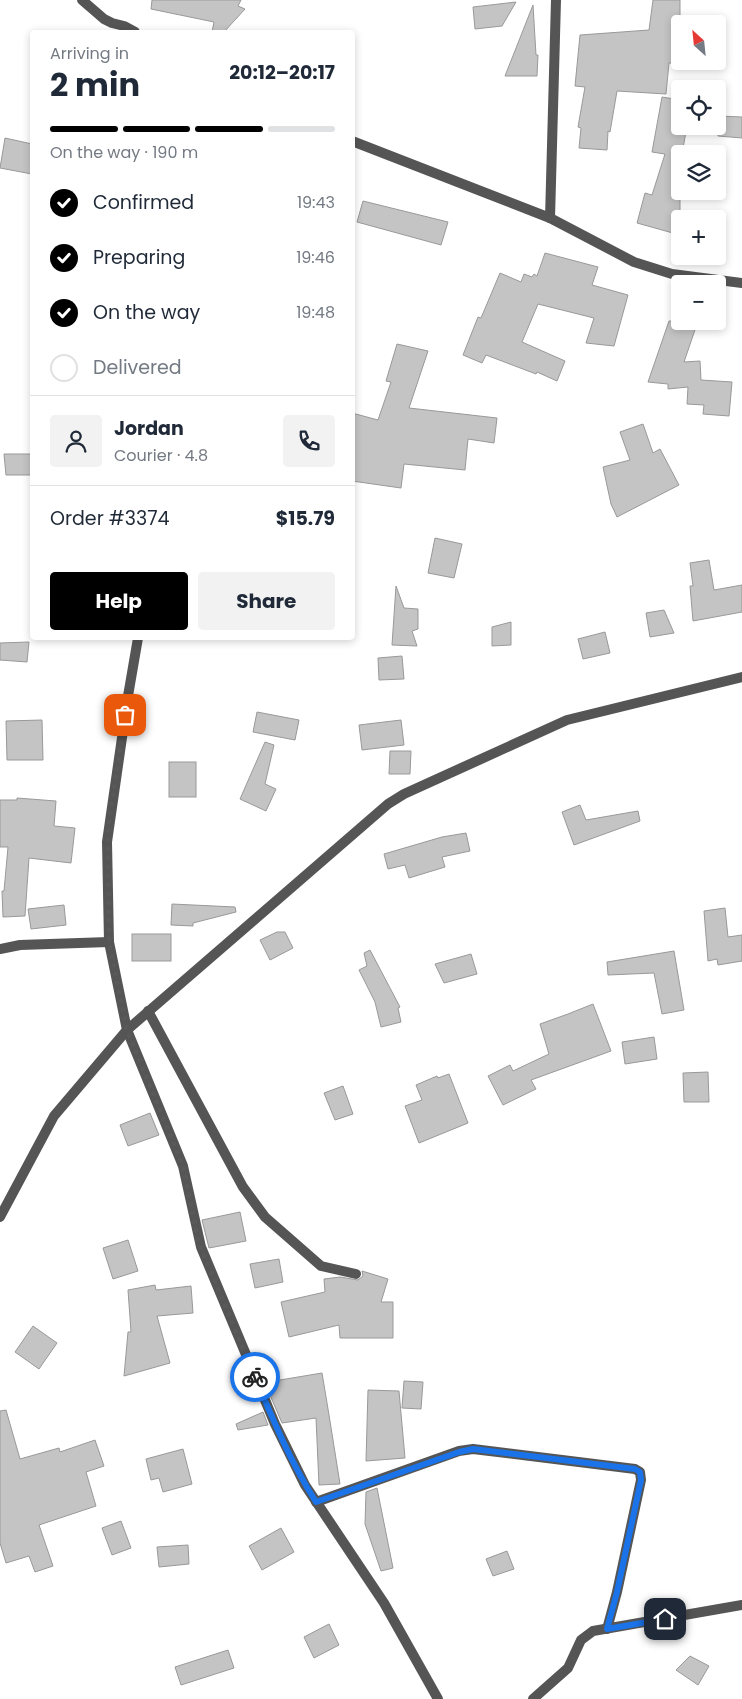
<!DOCTYPE html>
<meta charset="utf-8">
<style>
:root{--surface:#fff;--page:#f2f2f3;--text:#1f2937;--muted:#747a83;--line:#e0e1e3;--accent:#000}
body{margin:0;font-family:Poppins,sans-serif;background:var(--page);color:var(--text);height:100vh;display:flex;flex-direction:column;font-size:19px;white-space:nowrap}
*{box-sizing:border-box;margin:0}
p{font-size:16px;color:var(--muted)}
.icon{flex:none;width:28px;height:28px;fill:none;stroke:currentColor;stroke-width:2;stroke-linecap:round;stroke-linejoin:round}
.map{position:relative;flex:1;overflow:hidden}
.panel{position:absolute;left:30px;top:30px;width:325px;height:610px;display:flex;flex-direction:column;background:var(--surface);border-radius:5px;box-shadow:0 2px 8px #0003}
.panel>*{flex:none}
.needle{width:32px;rotate:333deg}
.buttons{position:absolute;left:671px;top:15px;display:grid;gap:10px}
.buttons a{display:grid;place-items:center;width:55px;height:55px;border-radius:5px;background:var(--surface);box-shadow:0 2px 8px #0003;font-size:25px}
.pin{position:absolute;display:grid;place-items:center;width:42px;height:42px;color:#fff;margin:-21px;border-radius:10px;box-shadow:0 2px 8px #0006}
.courier{position:absolute;display:grid;place-items:center;width:50px;height:50px;margin:-25px;border:4px solid #1a73e8;border-radius:50%;background:#fff;color:#222;box-shadow:0 1px 6px #0007}
.overview em{font-style:normal;font-weight:700}
.overview div{display:flex;flex-direction:column-reverse}
.overview{display:flex;align-items:center;justify-content:space-between;height:85px;padding:0 20px}
h1{font-size:32px;font-weight:700;line-height:38px}
.bar{display:grid;grid-template-columns:repeat(4,1fr);gap:8px 5px;align-content:center;height:60px;padding:0 20px}
.bar i{height:6px;border-radius:4px;background:var(--line)}
.bar .current{background:var(--accent)}
.bar p{grid-column:span 4}
.line{display:flex;align-items:center;gap:12px;padding:0 20px;border-top:1px solid var(--line)}
.line div{flex:1}
.round{display:grid;place-items:center;flex:none;width:52px;height:52px;border-radius:5px;background:var(--page)}
ol{padding:0 20px;list-style:none}
li{display:flex;align-items:center;gap:15px;height:55px}
li p{margin-inline-start:auto}
li .icon{padding:5px;border-radius:50%;background:var(--accent);color:#fff;stroke-width:4}
li:last-child{color:var(--muted)}
li i{width:28px;height:28px;border:2px solid var(--line);border-radius:50%}
.cta{display:flex;gap:10px;margin-top:auto;padding:10px 20px}
.cta a{flex:1;height:58px;border-radius:5px;background:var(--accent);color:#fff;font-size:20px;font-weight:700;line-height:58px;text-align:center}
.cta a+a{background:var(--page);color:var(--text)}
.map>svg:first-child{display:block}
.building{fill:#c4c4c4;stroke:#999}
.lines{fill:none;stroke-linecap:round;stroke-linejoin:round}
.minor{stroke:#555;stroke-width:10}
.done{stroke:#595959;stroke-width:5;stroke-dasharray:0 9}
.route{stroke:#1a73e8;stroke-width:6}
</style>
<div class="map">
<svg width="742" height="1699" viewBox="0 0 742 1699">
<rect width="100%" height="100%" fill="#fff"/>
<g class="building">
<path d="M 152,0 L 241,0 L 238,6 L 245,9 L 224,32 L 212,32 L 214,22 L 151,9 Z"/>
<path d="M 653,0 L 680,0 L 680,63 L 669,63 L 666,94 L 617,91 L 610,132 L 608,131 L 607,150 L 579,148 L 581,128 L 578,127 L 585,87 L 575,86 L 580,35 L 649,30 Z"/>
<path d="M 516,2 L 502,26 L 475,29 L 473,7 Z"/>
<path d="M 533,5 L 536,55 L 538,55 L 537,76 L 505,76 Z"/>
<path d="M 662,97 L 680,100 L 680,126 L 687,126 L 682,154 L 680,154 L 680,235 L 637,223 L 645,193 L 652,195 L 665,154 L 652,152 Z"/>
<path d="M 718,116 L 742,117 L 742,138 L 718,136 Z"/>
<path d="M 5,138 L 32,144 L 32,174 L 0,168 Z"/>
<path d="M 363,201 L 448,222 L 441,245 L 357,222 Z"/>
<path d="M 545,253 L 598,267 L 592,285 L 628,295 L 614,346 L 586,343 L 594,318 L 538,304 L 522,342 L 565,361 L 557,381 L 537,372 L 536,374 L 486,355 L 482,363 L 463,355 L 478,317 L 481,318 L 500,273 L 521,282 L 524,274 L 532,277 L 534,274 L 537,276 Z"/>
<path d="M 669,321 L 698,321 L 684,362 L 700,361 L 701,380 L 732,382 L 729,416 L 703,414 L 704,405 L 687,404 L 688,387 L 668,389 L 668,384 L 648,382 Z"/>
<path d="M 397,344 L 428,351 L 409,408 L 497,418 L 494,443 L 468,439 L 465,470 L 404,464 L 401,488 L 352,481 L 352,413 L 378,420 L 391,382 L 386,381 Z"/>
<path d="M 643,424 L 653,453 L 660,449 L 679,485 L 617,517 L 611,504 L 603,467 L 630,460 L 620,432 Z"/>
<path d="M 4,454 L 32,454 L 32,475 L 6,475 Z"/>
<path d="M 435,538 L 462,544 L 454,578 L 428,573 Z"/>
<path d="M 709,560 L 714,590 L 742,585 L 742,612 L 693,621 L 690,586 L 693,586 L 690,563 Z"/>
<path d="M 396,586 L 404,608 L 418,609 L 418,629 L 412,631 L 417,646 L 392,645 Z"/>
<path d="M 664,610 L 674,633 L 650,637 L 646,613 Z"/>
<path d="M 511,622 L 511,645 L 492,646 L 492,627 Z"/>
<path d="M 605,632 L 610,653 L 583,659 L 578,639 Z"/>
<path d="M 29,642 L 27,662 L 0,660 L 0,643 Z"/>
<path d="M 402,656 L 404,679 L 379,680 L 378,658 Z"/>
<path d="M 257,712 L 299,720 L 295,740 L 253,732 Z"/>
<path d="M 42,720 L 43,760 L 7,760 L 6,721 Z"/>
<path d="M 401,720 L 404,745 L 362,750 L 359,725 Z"/>
<path d="M 265,742 L 274,745 L 265,784 L 276,789 L 266,811 L 240,799 Z"/>
<path d="M 390,751 L 411,751 L 410,774 L 389,774 Z"/>
<rect x="169" y="762" width="27" height="35"/>
<path d="M 17,798 L 56,801 L 54,826 L 75,828 L 71,863 L 29,858 L 25,916 L 3,917 L 2,891 L 4,891 L 8,847 L 0,847 L 0,800 L 17,800 Z"/>
<path d="M 580,805 L 586,820 L 638,811 L 640,821 L 574,845 L 562,812 Z"/>
<path d="M 466,833 L 470,851 L 442,857 L 445,867 L 409,878 L 405,865 L 388,869 L 384,854 L 442,837 Z"/>
<path d="M 172,904 L 235,907 L 236,912 L 193,923 L 193,926 L 171,925 Z"/>
<path d="M 64,905 L 66,925 L 31,929 L 28,909 Z"/>
<path d="M 725,908 L 728,937 L 742,935 L 742,961 L 718,965 L 717,959 L 708,961 L 704,911 Z"/>
<path d="M 277,932 L 285,932 L 293,948 L 270,960 L 260,940 Z"/>
<rect x="132" y="934" width="39" height="27"/>
<path d="M 370,950 L 400,1007 L 398,1008 L 401,1022 L 381,1027 L 375,1002 L 359,970 L 367,966 L 364,953 Z"/>
<path d="M 674,951 L 684,1010 L 662,1014 L 654,973 L 608,975 L 607,962 Z"/>
<path d="M 471,954 L 477,974 L 444,983 L 435,964 Z"/>
<path d="M 593,1004 L 611,1051 L 531,1080 L 536,1089 L 503,1105 L 488,1076 L 510,1065 L 513,1071 L 549,1054 L 540,1024 L 568,1014 Z"/>
<path d="M 654,1037 L 657,1059 L 625,1064 L 622,1042 Z"/>
<path d="M 708,1072 L 709,1102 L 684,1102 L 683,1073 Z"/>
<path d="M 449,1074 L 468,1123 L 419,1143 L 405,1106 L 422,1100 L 416,1085 L 437,1076 L 438,1078 Z"/>
<path d="M 343,1086 L 353,1114 L 335,1120 L 324,1093 Z"/>
<path d="M 150,1113 L 159,1135 L 128,1146 L 120,1125 Z"/>
<path d="M 240,1212 L 246,1241 L 209,1248 L 202,1220 Z"/>
<path d="M 128,1240 L 138,1271 L 113,1279 L 103,1248 Z"/>
<path d="M 279,1259 L 283,1282 L 255,1288 L 250,1264 Z"/>
<path d="M 362,1271 L 388,1279 L 381,1302 L 393,1302 L 393,1338 L 340,1338 L 339,1325 L 289,1337 L 281,1302 L 325,1292 L 324,1279 L 340,1277 L 358,1280 L 363,1276 Z"/>
<path d="M 155,1285 L 156,1290 L 191,1286 L 193,1313 L 157,1316 L 170,1363 L 124,1376 L 128,1332 L 131,1332 L 128,1290 Z"/>
<path d="M 33,1326 L 57,1343 L 39,1369 L 15,1352 Z"/>
<path d="M 322,1373 L 329,1415 L 340,1484 L 319,1485 L 316,1418 L 282,1423 L 270,1395 L 268,1382 Z"/>
<path d="M 404,1381 L 423,1382 L 421,1409 L 402,1408 Z"/>
<path d="M 368,1390 L 399,1391 L 405,1458 L 366,1461 Z"/>
<path d="M 6,1410 L 20,1459 L 59,1448 L 60,1452 L 95,1440 L 104,1466 L 86,1472 L 96,1506 L 39,1525 L 53,1566 L 35,1572 L 29,1556 L 6,1563 L 0,1543 L 0,1411 Z"/>
<path d="M 263,1412 L 268,1425 L 238,1430 L 236,1424 Z"/>
<path d="M 183,1449 L 192,1484 L 163,1492 L 159,1478 L 151,1480 L 146,1459 Z"/>
<path d="M 377,1488 L 393,1568 L 381,1571 L 365,1524 L 366,1492 Z"/>
<path d="M 121,1521 L 131,1548 L 112,1555 L 102,1528 Z"/>
<path d="M 281,1528 L 294,1552 L 262,1570 L 249,1546 Z"/>
<path d="M 188,1545 L 189,1564 L 159,1567 L 157,1547 Z"/>
<path d="M 507,1551 L 514,1569 L 493,1576 L 486,1559 Z"/>
<path d="M 329,1624 L 339,1645 L 314,1658 L 304,1637 Z"/>
<path d="M 228,1650 L 234,1668 L 181,1685 L 175,1667 Z"/>
<path d="M 690,1656 L 709,1666 L 698,1685 L 676,1670 Z"/>
</g>
<g class="lines">
<g class="minor">
<path d="M 82,0 L 104,19 L 112,23 L 124,26 L 135,32"/>
<path d="M 352,141 L 550,218 L 634,262 L 672,274 L 742,283"/>
<path d="M 550,218 L 556,0"/>
<path d="M 138,638 L 128,696 L 107,842 L 109,942 L 127,1030 L 183,1166 L 201,1247 L 275,1424 L 305,1485 L 384,1603 L 438,1699"/>
<path d="M 0,949 L 20,945 L 109,942"/>
<path d="M 148,1011 L 243,1187 L 265,1217 L 321,1266 L 356,1274"/>
<path d="M 0,1217 L 54,1116 L 127,1030 L 388,804 L 404,794 L 567,720 L 742,677"/>
<path d="M 316,1502 L 459,1451 L 473,1449 L 635,1469 L 640,1472 L 641,1480 L 617,1592 L 607,1629"/>
<path d="M 533,1699 L 568,1668 L 581,1640 L 593,1631 L 742,1605"/>
</g>
</g>
<g class="lines">
<path class="done" d="M 125,715 L 108,828 L 109,942 L 127,1030 L 183,1166 L 198,1241 L 255,1377"/>
<path class="route" d="M 255,1377 C 273,1420 291,1463 316,1502 L 459,1452 L 473,1449 L 635,1469 L 640,1472 L 641,1480 L 617,1592 L 607,1629 L 665,1619"/>
</g>
</svg>
<div class="buttons">
<a><svg class="needle" viewBox="-14 -14 28 28"><path d="M0-13l5 13h-10z" fill="#e53935"/><path d="M0 13l5-13h-10z" fill="#747a83"/></svg></a>
<a><svg class="icon" aria-label="locate" viewBox="0 0 24 24"><circle cx="12" cy="12" r="6"/><path d="M12 2v4M12 18v4M2 12h4M18 12h4"/></svg></a>
<a><svg class="icon" aria-label="layers" viewBox="0 0 24 24"><path d="M12 4l9 5-9 5-9-5zM3 14l9 5 9-5"/></svg></a>
<a>+</a>
<a>−</a>
</div>
<div class="pin" style="left:125px;top:715px;background:#ea580c"><svg class="icon" aria-label="bag" viewBox="0 0 24 24"><path d="M5 8h14l-1 12H6zM9 8a3 3 0 0 1 6 0"/></svg></div>
<div class="pin" style="left:665px;top:1619px;background:#1f2937"><svg class="icon" aria-label="home" viewBox="0 0 24 24"><path d="M3 11l9-7 9 7M6 9v11h12V9"/></svg></div>
<div class="courier" style="left:255px;top:1377px"><svg class="icon" aria-label="bike" viewBox="0 0 24 24"><circle cx="6" cy="16" r="4"/><circle cx="18" cy="16" r="4"/><path d="M6 16l4-8h5l3 8M10 8l3 8H6M13 5h3"/></svg></div>
<section class="panel">
<div class="overview"><div><h1>2 min</h1><p>Arriving in</p></div><em>20:12–20:17</em></div>
<div class="bar"><i class="current"></i><i class="current"></i><i class="current"></i><i></i><p>On the way · 190 m</p></div>
<ol>
<li><svg class="icon" aria-label="check" viewBox="0 0 24 24"><path d="M5 12l5 5 9-10"/></svg>Confirmed<p>19:43</p></li>
<li><svg class="icon" aria-label="check" viewBox="0 0 24 24"><path d="M5 12l5 5 9-10"/></svg>Preparing<p>19:46</p></li>
<li><svg class="icon" aria-label="check" viewBox="0 0 24 24"><path d="M5 12l5 5 9-10"/></svg>On the way<p>19:48</p></li>
<li><i></i>Delivered</li>
</ol>
<div class="line" style="height:90px"><a class="round"><svg class="icon" aria-label="person" viewBox="0 0 24 24"><circle cx="12" cy="8" r="4"/><path d="M4 21q1-7 8-7t8 7"/></svg></a><div><b>Jordan</b><p>Courier · 4.8</p></div><a class="round"><svg class="icon" aria-label="phone" viewBox="0 0 24 24"><path d="M5 4h4l2 5-3 2q2 4 5 5l2-3 5 2v4C11 20 4 13 5 4z"/></svg></a></div>
<div class="line" style="height:65px"><div>Order #3374</div><b>$15.79</b></div>
<div class="cta"><a>Help</a><a>Share</a></div>
</section>
</div>
